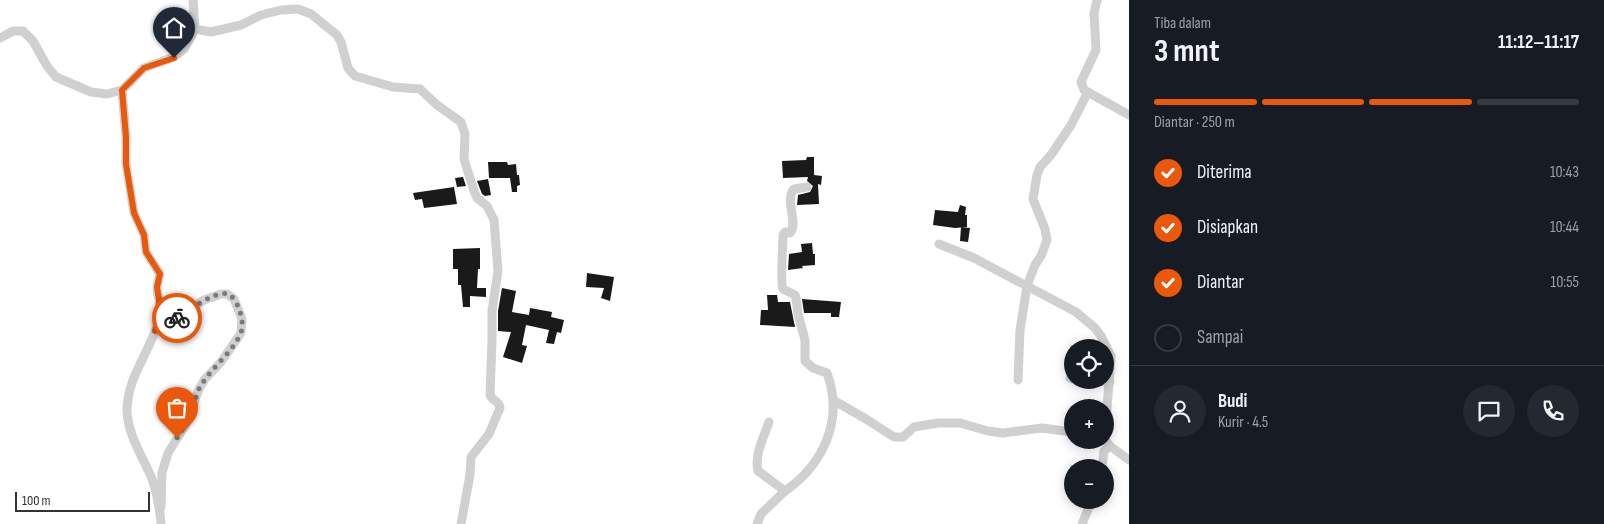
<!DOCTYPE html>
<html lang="id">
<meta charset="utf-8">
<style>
:root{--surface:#171b24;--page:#242831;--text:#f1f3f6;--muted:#9ea1a6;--line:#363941;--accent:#ea580c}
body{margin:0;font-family:"Sofia Sans Condensed",sans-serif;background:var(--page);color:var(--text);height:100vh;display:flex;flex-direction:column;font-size:19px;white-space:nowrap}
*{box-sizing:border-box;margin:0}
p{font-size:16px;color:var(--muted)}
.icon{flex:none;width:28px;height:28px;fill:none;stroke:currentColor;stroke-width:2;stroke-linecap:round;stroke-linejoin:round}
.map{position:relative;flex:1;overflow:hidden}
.panel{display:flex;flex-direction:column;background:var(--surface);width:475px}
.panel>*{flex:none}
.buttons{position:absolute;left:1064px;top:339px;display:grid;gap:10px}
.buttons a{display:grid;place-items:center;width:50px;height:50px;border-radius:50%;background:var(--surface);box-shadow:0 2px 12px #0003;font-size:25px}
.scale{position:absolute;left:15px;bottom:12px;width:135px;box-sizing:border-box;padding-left:5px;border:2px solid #333;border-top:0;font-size:14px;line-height:18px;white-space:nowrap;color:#333;-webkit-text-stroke:4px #fff;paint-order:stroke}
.pin{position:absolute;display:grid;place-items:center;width:42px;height:42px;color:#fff;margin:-51px -21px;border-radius:50% 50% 50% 0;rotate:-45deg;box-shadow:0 0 5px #0007}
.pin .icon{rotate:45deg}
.courier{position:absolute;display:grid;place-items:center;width:50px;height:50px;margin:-25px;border:4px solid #ea580c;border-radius:50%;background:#fff;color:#222;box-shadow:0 1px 6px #0007}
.headline em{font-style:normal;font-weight:700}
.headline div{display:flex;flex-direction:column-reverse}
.headline{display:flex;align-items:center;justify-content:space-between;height:85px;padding:0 25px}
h1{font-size:32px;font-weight:700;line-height:38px}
.bar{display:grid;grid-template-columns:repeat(4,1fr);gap:8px 5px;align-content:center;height:60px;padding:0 25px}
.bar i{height:6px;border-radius:4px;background:var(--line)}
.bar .active{background:var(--accent)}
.bar p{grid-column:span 4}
.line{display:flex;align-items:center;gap:12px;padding:0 25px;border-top:1px solid var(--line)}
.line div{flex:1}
.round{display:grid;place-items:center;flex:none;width:52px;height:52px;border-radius:26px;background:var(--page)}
ol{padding:0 25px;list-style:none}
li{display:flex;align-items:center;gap:15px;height:55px}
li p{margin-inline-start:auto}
li .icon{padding:5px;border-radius:50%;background:var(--accent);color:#fff;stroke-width:4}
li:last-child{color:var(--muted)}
li i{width:28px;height:28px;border:2px solid var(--line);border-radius:50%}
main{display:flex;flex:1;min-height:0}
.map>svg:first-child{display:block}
.building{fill:#1a1a1a}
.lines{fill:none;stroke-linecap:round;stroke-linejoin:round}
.street{stroke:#d0d0d0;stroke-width:9}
.done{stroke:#7a7a7a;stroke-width:5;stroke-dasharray:0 9}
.route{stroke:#ea580c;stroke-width:6}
</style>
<main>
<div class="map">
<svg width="1129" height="524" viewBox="0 0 1129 524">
<rect width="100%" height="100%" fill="#fff"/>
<g class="building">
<path d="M 807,157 L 814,157 L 814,175 L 822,176 L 821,185 L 818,184 L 819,204 L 797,205 L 798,195 L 810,192 L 813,186 L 807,181 L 808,177 L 783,178 L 782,161 L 806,160 Z"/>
<path d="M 488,162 L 507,162 L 508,165 L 516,164 L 517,175 L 519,175 L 520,185 L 517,186 L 517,192 L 512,192 L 510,178 L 489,178 Z"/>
<path d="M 463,177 L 466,186 L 457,187 L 455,178 Z"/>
<path d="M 488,179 L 491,195 L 485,196 L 482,194 L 477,181 Z"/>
<path d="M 454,187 L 457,204 L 424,208 L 422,199 L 415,200 L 413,193 Z"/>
<path d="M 960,205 L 966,207 L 965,215 L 967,215 L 967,227 L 955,228 L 933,225 L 935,210 L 958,212 Z"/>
<path d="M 961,227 L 970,228 L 968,242 L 960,241 Z"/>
<path d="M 812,243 L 813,254 L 815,254 L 815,265 L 802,266 L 803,268 L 788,270 L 789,254 L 802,252 L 801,244 Z"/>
<path d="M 480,248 L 480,269 L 478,269 L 477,288 L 486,288 L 486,297 L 470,296 L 470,307 L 463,307 L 461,285 L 458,285 L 458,269 L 453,269 L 453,249 Z"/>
<path d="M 587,273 L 614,277 L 610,301 L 601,298 L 604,288 L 586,287 Z"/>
<path d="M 502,288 L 516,291 L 512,312 L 529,315 L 530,308 L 552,312 L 551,317 L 564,320 L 561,333 L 557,332 L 554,344 L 546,343 L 549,330 L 526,325 L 522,345 L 527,346 L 522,363 L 503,357 L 511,332 L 498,331 L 498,311 Z"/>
<path d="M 767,295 L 777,295 L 778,302 L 790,302 L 795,327 L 760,325 L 761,310 L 768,310 Z"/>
<path d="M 802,299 L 841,302 L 839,317 L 831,317 L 831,313 L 804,313 Z"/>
</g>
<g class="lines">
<g class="street">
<path d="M 1097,0 L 1094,13 L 1096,50 L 1081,82 L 1084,90 L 1129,115"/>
<path d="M 195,29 L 211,32 L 241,25 L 261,15 L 281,10 L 298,9 L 311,14 L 337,35 L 341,42 L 348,68 L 355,76 L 393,87 L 420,89 L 437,105 L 461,122 L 465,134 L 464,159 L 474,191 L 477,198 L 487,206 L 494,220 L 498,271 L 492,311 L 492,341 L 490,395 C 492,401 500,401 500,408 L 489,434 L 471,457 L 470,475 L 461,524"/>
<path d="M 0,38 L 13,31 L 23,31 L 33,41 L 47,66 L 56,77 L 91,92 L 107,94 L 122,90"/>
<path d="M 939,244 L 974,258 L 1076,312 L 1095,328 L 1101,336 L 1111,356 L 1105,434"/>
<path d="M 155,331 L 204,300 L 221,294 L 227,294 L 234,299 L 242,319 L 241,333 L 221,362 L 205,379 L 199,389 L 186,424 L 168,453 L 162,473 L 161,507"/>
<path d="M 1070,378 L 1072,379"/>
<path d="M 1018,380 L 1020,330 L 1027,286 L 1035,265 L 1041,256 L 1047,240 L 1045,229 L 1033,199 L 1037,175 L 1040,167 L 1051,155 L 1071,125 L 1088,92"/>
<path d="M 1086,380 L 1110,382"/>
<path d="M 833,400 L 866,419 L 894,437 L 903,437 L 914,427 L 938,423 L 960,423 L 988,431 L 1003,433 L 1042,428 L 1072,432"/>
<path d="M 1105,440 L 1110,446 L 1129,460"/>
<path d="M 1102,468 L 1104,451 L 1110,446"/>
<path d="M 785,491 C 824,464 844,419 827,373 L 813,368 L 805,361 L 805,340 L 798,314 L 796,298 L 795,295 L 783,289 C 780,282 783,246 783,235 L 785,232 L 790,233 C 799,223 784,200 794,189 L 807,187"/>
<path d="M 161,524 C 160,510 157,493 152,479 C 143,457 128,436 127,411 C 127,375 153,349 160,315 C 162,306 158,298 157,289 C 157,284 159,279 160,274 L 146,252 L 144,235 L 134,213 L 126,164 L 126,137 L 122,90 L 144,68 L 174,57 L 184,49 L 195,29 L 193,0"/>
<path d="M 757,524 L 761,514 L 785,491 L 758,471 C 754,455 764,437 769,422"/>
<path d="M 1082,524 L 1092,500"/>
</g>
</g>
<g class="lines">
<path class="done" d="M 177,318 C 187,311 216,290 228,294 C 234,297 237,304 239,309 C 242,317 244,327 240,335 C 230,355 211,368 200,387 C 196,394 195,403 192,412 C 188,422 182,430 177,438"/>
<path class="route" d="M 174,58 L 144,68 L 122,90 L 126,137 L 126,164 L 134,213 L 144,235 L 146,252 L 160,274 L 157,287 L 161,314 L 155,331 L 177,318"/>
</g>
</svg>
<div class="buttons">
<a><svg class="icon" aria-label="locate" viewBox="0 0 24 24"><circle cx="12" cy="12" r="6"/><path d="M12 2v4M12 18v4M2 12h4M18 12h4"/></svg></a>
<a>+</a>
<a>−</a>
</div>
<div class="scale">100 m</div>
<div class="pin" style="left:177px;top:438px;background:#ea580c"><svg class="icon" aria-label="bag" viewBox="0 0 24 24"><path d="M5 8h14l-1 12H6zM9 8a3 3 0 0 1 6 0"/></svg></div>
<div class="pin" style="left:174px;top:58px;background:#1f2937"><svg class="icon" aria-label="home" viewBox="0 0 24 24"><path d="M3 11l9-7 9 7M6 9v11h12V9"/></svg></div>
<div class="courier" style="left:177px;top:318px"><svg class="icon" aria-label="bike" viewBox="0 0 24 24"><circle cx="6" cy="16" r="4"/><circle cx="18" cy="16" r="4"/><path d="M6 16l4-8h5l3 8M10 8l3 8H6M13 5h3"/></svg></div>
</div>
<section class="panel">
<div class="headline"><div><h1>3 mnt</h1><p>Tiba dalam</p></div><em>11:12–11:17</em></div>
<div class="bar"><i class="active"></i><i class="active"></i><i class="active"></i><i></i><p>Diantar · 250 m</p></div>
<ol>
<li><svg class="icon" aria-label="check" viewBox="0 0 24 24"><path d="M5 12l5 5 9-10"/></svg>Diterima<p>10:43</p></li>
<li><svg class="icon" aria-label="check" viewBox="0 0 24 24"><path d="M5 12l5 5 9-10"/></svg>Disiapkan<p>10:44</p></li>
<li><svg class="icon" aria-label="check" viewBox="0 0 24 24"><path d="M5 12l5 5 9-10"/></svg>Diantar<p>10:55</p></li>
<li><i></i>Sampai</li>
</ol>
<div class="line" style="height:90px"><a class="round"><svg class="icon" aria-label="person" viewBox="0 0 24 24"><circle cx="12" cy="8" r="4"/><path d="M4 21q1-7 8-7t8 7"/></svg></a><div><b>Budi</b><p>Kurir · 4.5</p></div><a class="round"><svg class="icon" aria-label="chat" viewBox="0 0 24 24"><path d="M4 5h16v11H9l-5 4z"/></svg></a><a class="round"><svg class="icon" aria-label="phone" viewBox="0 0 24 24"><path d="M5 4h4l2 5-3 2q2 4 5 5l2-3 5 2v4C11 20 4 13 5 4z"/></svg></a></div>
</section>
</main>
